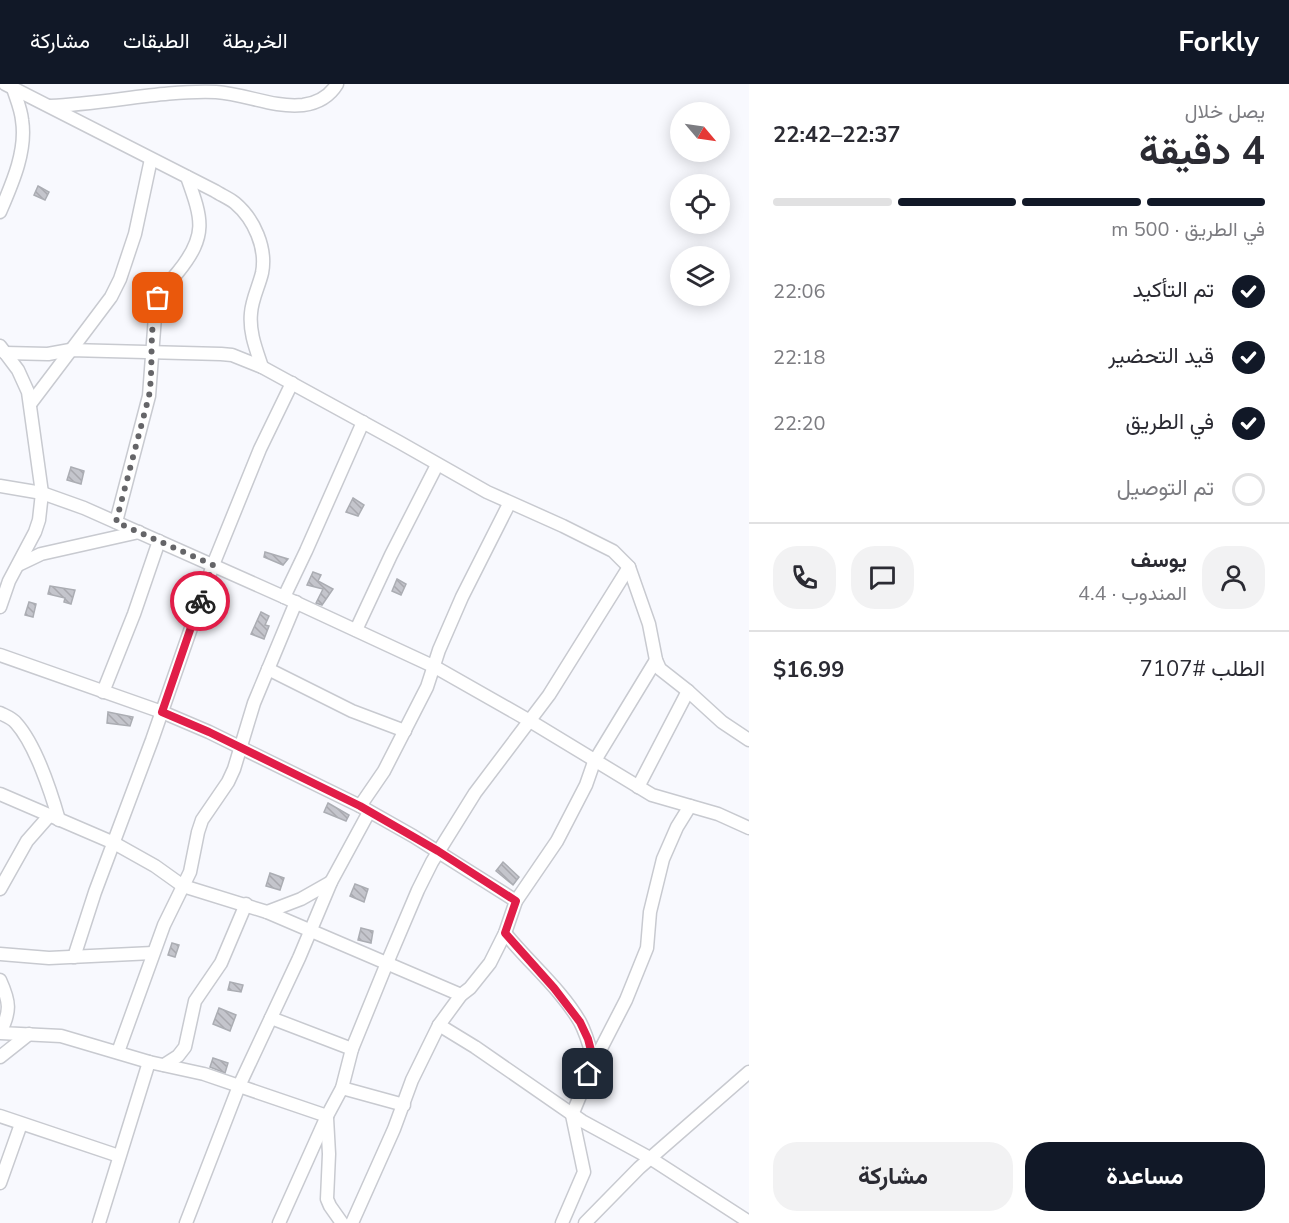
<!DOCTYPE html>
<html lang="ar">
<meta charset="utf-8">
<style>
:root{--surface:#fff;--page:#f2f2f3;--text:#2b2b33;--muted:#7c7c81;--line:#e1e1e2;--accent:#111827}
body{margin:0;font-family:"Nunito Sans",Vazirmatn,sans-serif;background:var(--page);color:var(--text);direction:rtl;height:100vh;display:flex;flex-direction:column;font-size:22px;white-space:nowrap}
*{box-sizing:border-box;margin:0}
p{font-size:20px;color:var(--muted)}
.icon{flex:none;width:33px;height:33px;fill:none;stroke:currentColor;stroke-width:2;stroke-linecap:round;stroke-linejoin:round}
.map{position:relative;flex:1;overflow:hidden;direction:ltr}
.drawer{display:flex;flex-direction:column;background:var(--surface);width:540px}
.drawer>*{flex:none}
.needle{width:39px;rotate:119deg}
.fabs{position:absolute;left:670px;top:18px;display:grid;gap:12px}
.fabs a{display:grid;place-items:center;width:60px;height:60px;border-radius:50%;background:var(--surface);box-shadow:0 3px 15px #0003;font-size:30px}
.pin{position:absolute;display:grid;place-items:center;width:51px;height:51px;color:#fff;margin:-26px;border-radius:12px;box-shadow:0 3px 9px #0006}
.courier{position:absolute;display:grid;place-items:center;width:60px;height:60px;margin:-30px;border:4px solid #e11d48;border-radius:50%;background:#fff;color:#222;box-shadow:0 2px 8px #0007}
.headline em{font-style:normal;font-weight:700}
.headline div{display:flex;flex-direction:column-reverse}
.headline{display:flex;align-items:center;justify-content:space-between;height:102px;padding:0 24px}
h1{font-size:39px;font-weight:700;line-height:45px}
.bar{display:grid;grid-template-columns:repeat(4,1fr);gap:9px 6px;align-content:center;height:72px;padding:0 24px}
.bar i{height:8px;border-radius:4px;background:var(--line)}
.bar .selected{background:var(--accent)}
.bar p{grid-column:span 4}
.line{display:flex;align-items:center;gap:15px;padding:0 24px;border-top:2px solid var(--line)}
.line div{flex:1}
.round{display:grid;place-items:center;flex:none;width:63px;height:63px;border-radius:24px;background:var(--page)}
ol{padding:0 24px;list-style:none}
li{display:flex;align-items:center;gap:18px;height:66px}
li p{margin-inline-start:auto}
li .icon{padding:6px;border-radius:50%;background:var(--accent);color:#fff;stroke-width:4}
li:last-child{color:var(--muted)}
li i{width:33px;height:33px;border:3px solid var(--line);border-radius:50%}
.cta{display:flex;gap:12px;margin-top:auto;padding:12px 24px}
.cta a{flex:1;height:69px;border-radius:24px;background:var(--accent);color:#fff;font-size:24px;font-weight:700;line-height:69px;text-align:center}
.cta a+a{background:var(--page);color:var(--text)}
header{display:flex;align-items:center;gap:36px;box-sizing:border-box;height:84px;padding:0 30px;background:var(--accent);color:#fff}
header strong{font-size:28px}
nav{display:flex;gap:33px;margin-inline-start:auto;font-size:21px}
main{display:flex;flex:1;min-height:0}
.map>svg:first-child{display:block}
.building{fill:url(#building-back-hatch);stroke:#abadb3;stroke-width:1.5}
.lines{fill:none;stroke-linecap:round;stroke-linejoin:round}
.street-casing{stroke:#c8cad0;stroke-width:15}
.street{stroke:#fff;stroke-width:12}
.done{stroke:#656568;stroke-width:6;stroke-dasharray:0 10.8}
.route{stroke:#e11d48;stroke-width:8}
</style>
<header>
<strong>Forkly</strong>
<nav><a>الخريطة</a><a>الطبقات</a><a>مشاركة</a></nav>
</header>
<main>
<section class="drawer">
<div class="headline"><div><h1>4 دقيقة</h1><p>يصل خلال</p></div><em>22:37–22:42</em></div>
<div class="bar"><i class="selected"></i><i class="selected"></i><i class="selected"></i><i></i><p>في الطريق · 500 m</p></div>
<ol>
<li><svg class="icon" aria-label="check" viewBox="0 0 24 24"><path d="M5 12l5 5 9-10"/></svg>تم التأكيد<p>22:06</p></li>
<li><svg class="icon" aria-label="check" viewBox="0 0 24 24"><path d="M5 12l5 5 9-10"/></svg>قيد التحضير<p>22:18</p></li>
<li><svg class="icon" aria-label="check" viewBox="0 0 24 24"><path d="M5 12l5 5 9-10"/></svg>في الطريق<p>22:20</p></li>
<li><i></i>تم التوصيل</li>
</ol>
<div class="line" style="height:108px"><a class="round"><svg class="icon" aria-label="person" viewBox="0 0 24 24"><circle cx="12" cy="8" r="4"/><path d="M4 21q1-7 8-7t8 7"/></svg></a><div><b>يوسف</b><p>المندوب · 4.4</p></div><a class="round"><svg class="icon" aria-label="chat" viewBox="0 0 24 24"><path d="M4 5h16v11H9l-5 4z"/></svg></a><a class="round"><svg class="icon" aria-label="phone" viewBox="0 0 24 24"><path d="M5 4h4l2 5-3 2q2 4 5 5l2-3 5 2v4C11 20 4 13 5 4z"/></svg></a></div>
<div class="line" style="height:78px"><div>الطلب #7107</div><b>$16.99</b></div>
<div class="cta"><a>مساعدة</a><a>مشاركة</a></div>
</section>
<div class="map">
<svg width="749" height="1139" viewBox="0 0 749 1139">
<defs>
<pattern id="building-back-hatch" width="6" height="6" patternUnits="userSpaceOnUse" patternTransform="scale(1.5)"><rect width="6" height="6" fill="#c4c5cc"/><path d="M-1 5l2 2M0 0l6 6M5-1l2 2" fill="none" stroke="#a8a8ae"/></pattern>
</defs>
<rect width="100%" height="100%" fill="#f8f9fe"/>
<g class="building">
<path d="M 38,102 L 49,108 L 45,116 L 34,111 Z"/>
<path d="M 71,383 L 84,387 L 81,400 L 67,396 Z"/>
<path d="M 353,414 L 364,421 L 358,432 L 346,428 Z"/>
<path d="M 265,468 L 288,475 L 283,481 L 264,473 Z"/>
<path d="M 313,488 L 321,491 L 318,497 L 333,505 L 322,521 L 316,519 L 323,505 L 307,501 Z"/>
<path d="M 397,495 L 406,500 L 401,511 L 392,507 Z"/>
<path d="M 50,502 L 75,506 L 71,520 L 64,518 L 65,514 L 48,510 Z"/>
<path d="M 29,518 L 36,520 L 33,533 L 25,531 Z"/>
<path d="M 261,528 L 269,532 L 265,541 L 269,542 L 264,555 L 251,550 Z"/>
<path d="M 108,628 L 133,633 L 130,642 L 107,639 Z"/>
<path d="M 328,719 L 349,731 L 346,737 L 324,728 Z"/>
<path d="M 503,778 L 519,793 L 513,801 L 496,787 Z"/>
<path d="M 270,789 L 284,794 L 280,806 L 266,802 Z"/>
<path d="M 355,800 L 368,805 L 364,818 L 350,812 Z"/>
<path d="M 361,844 L 373,847 L 371,859 L 358,856 Z"/>
<path d="M 172,859 L 179,861 L 175,873 L 168,871 Z"/>
<path d="M 230,898 L 243,901 L 241,908 L 228,906 Z"/>
<path d="M 219,924 L 236,931 L 230,947 L 213,940 Z"/>
<path d="M 213,974 L 228,979 L 225,989 L 210,983 Z"/>
</g>
<g class="lines">
<g class="street-casing">
<g id="street">
<path d="M 5,0 L 215,107 C 221,111 229,114 235,119 C 254,135 267,164 262,189 C 259,202 252,215 251,229 C 249,248 256,265 262,283"/>
<path d="M 50,22 C 106,20 161,6 216,8 C 246,10 273,24 303,21 C 318,19 329,13 337,0"/>
<path d="M 0,128 C 12,100 27,67 22,36 C 21,25 16,14 13,4"/>
<path d="M 0,262 L 18,286 L 28,308 L 42,409 L 39,436 L 35,448 L 9,497 L 0,523"/>
<path d="M 5,269 L 48,270 L 70,266 L 221,270 L 232,271 L 262,283 L 399,358 L 487,408 L 563,442 L 613,467 L 629,483 L 649,540 L 656,576 L 660,585 L 688,607 L 722,638 L 749,656"/>
<path d="M 31,319 L 90,241 L 111,213 L 120,195 L 135,150 L 151,75"/>
<path d="M 0,402 L 42,409 L 84,424 L 284,513 L 435,583 L 530,637 L 652,711 L 718,730 L 749,744"/>
<path d="M 116,438 L 149,312 L 156,219 C 160,207 170,198 178,188 C 208,151 202,135 187,93"/>
<path d="M 18,481 L 41,470 L 139,448"/>
<path d="M 284,513 L 306,467 L 363,338"/>
<path d="M 356,546 L 391,471 L 437,381"/>
<path d="M 0,571 L 162,628 L 209,648 L 360,722 L 413,752 L 516,817"/>
<path d="M 268,585 L 352,627 L 405,647"/>
<path d="M 103,608 L 134,530 L 159,457"/>
<path d="M 0,629 C 6,632 12,634 16,639 C 35,660 51,708 59,736"/>
<path d="M 638,703 L 688,607"/>
<path d="M 0,710 L 114,759 L 155,782 L 183,802 L 267,828 L 461,911"/>
<path d="M 360,722 L 384,687 L 427,603 L 439,566 L 462,513 L 509,420"/>
<path d="M 0,805 L 27,757 L 49,732"/>
<path d="M 267,828 L 301,815 L 331,798"/>
<path d="M 505,849 C 529,879 561,905 580,938 C 587,951 590,964 594,978"/>
<path d="M 0,870 L 49,874 L 153,869"/>
<path d="M 74,873 L 95,808 L 152,656 L 213,481 L 260,365 L 292,299"/>
<path d="M 0,896 C 10,918 11,927 0,949 L 61,952 L 149,978 L 204,990 L 327,1032 L 342,1004 L 352,965 L 387,879 L 418,806 L 432,778 L 475,709 L 549,611 L 629,483"/>
<path d="M 271,934 L 352,965"/>
<path d="M 439,941 L 475,963 L 582,1037 L 650,1074 L 749,1138"/>
<path d="M 118,968 L 164,841 L 190,788 L 198,748 L 202,736 L 228,698 L 234,685 L 254,619 L 296,518"/>
<path d="M 0,973 L 29,950"/>
<path d="M 164,981 L 178,972 L 185,963 L 195,917 L 221,879 L 246,820"/>
<path d="M 342,1004 L 404,1021"/>
<path d="M 0,1032 L 119,1072"/>
<path d="M 327,1034 L 329,1070 L 327,1115 L 330,1122 L 342,1139"/>
<path d="M 0,1099 L 21,1040"/>
<path d="M 99,1139 L 149,978"/>
<path d="M 186,1139 L 239,1002 L 299,874 L 331,798 L 369,728"/>
<path d="M 279,1139 L 327,1032"/>
<path d="M 352,1139 L 394,1045 L 412,996 L 439,941 L 461,911 L 470,904 L 490,879 L 505,849 L 516,817 L 557,757 L 586,701 L 594,678 L 656,576"/>
<path d="M 562,1139 L 584,1088 L 572,1031 L 594,978 L 626,916 L 647,864 L 650,828 L 663,775 L 677,743 L 690,722"/>
<path d="M 585,1139 L 639,1084 L 749,988"/>
</g>
</g>
<use href="#street" class="street"/>
</g>
<g class="lines">
<path class="done" d="M 158,214 C 148,245 154,280 149,312 L 116,438 L 213,481 L 200,517"/>
<path class="route" d="M 200,517 L 162,628 L 209,648 L 360,722 L 438,767 L 516,817 L 505,849 L 554,904 L 580,938 L 588,955 L 594,978 L 588,990"/>
</g>
</svg>
<div class="fabs">
<a><svg class="needle" viewBox="-14 -14 28 28"><path d="M0-13l5 13h-10z" fill="#e53935"/><path d="M0 13l5-13h-10z" fill="#7c7c81"/></svg></a>
<a><svg class="icon" aria-label="locate" viewBox="0 0 24 24"><circle cx="12" cy="12" r="6"/><path d="M12 2v4M12 18v4M2 12h4M18 12h4"/></svg></a>
<a><svg class="icon" aria-label="layers" viewBox="0 0 24 24"><path d="M12 4l9 5-9 5-9-5zM3 14l9 5 9-5"/></svg></a>
</div>
<div class="pin" style="left:158px;top:214px;background:#ea580c"><svg class="icon" aria-label="bag" viewBox="0 0 24 24"><path d="M5 8h14l-1 12H6zM9 8a3 3 0 0 1 6 0"/></svg></div>
<div class="pin" style="left:588px;top:990px;background:#1f2937"><svg class="icon" aria-label="home" viewBox="0 0 24 24"><path d="M3 11l9-7 9 7M6 9v11h12V9"/></svg></div>
<div class="courier" style="left:200px;top:517px"><svg class="icon" aria-label="bike" viewBox="0 0 24 24"><circle cx="6" cy="16" r="4"/><circle cx="18" cy="16" r="4"/><path d="M6 16l4-8h5l3 8M10 8l3 8H6M13 5h3"/></svg></div>
</div>
</main>
